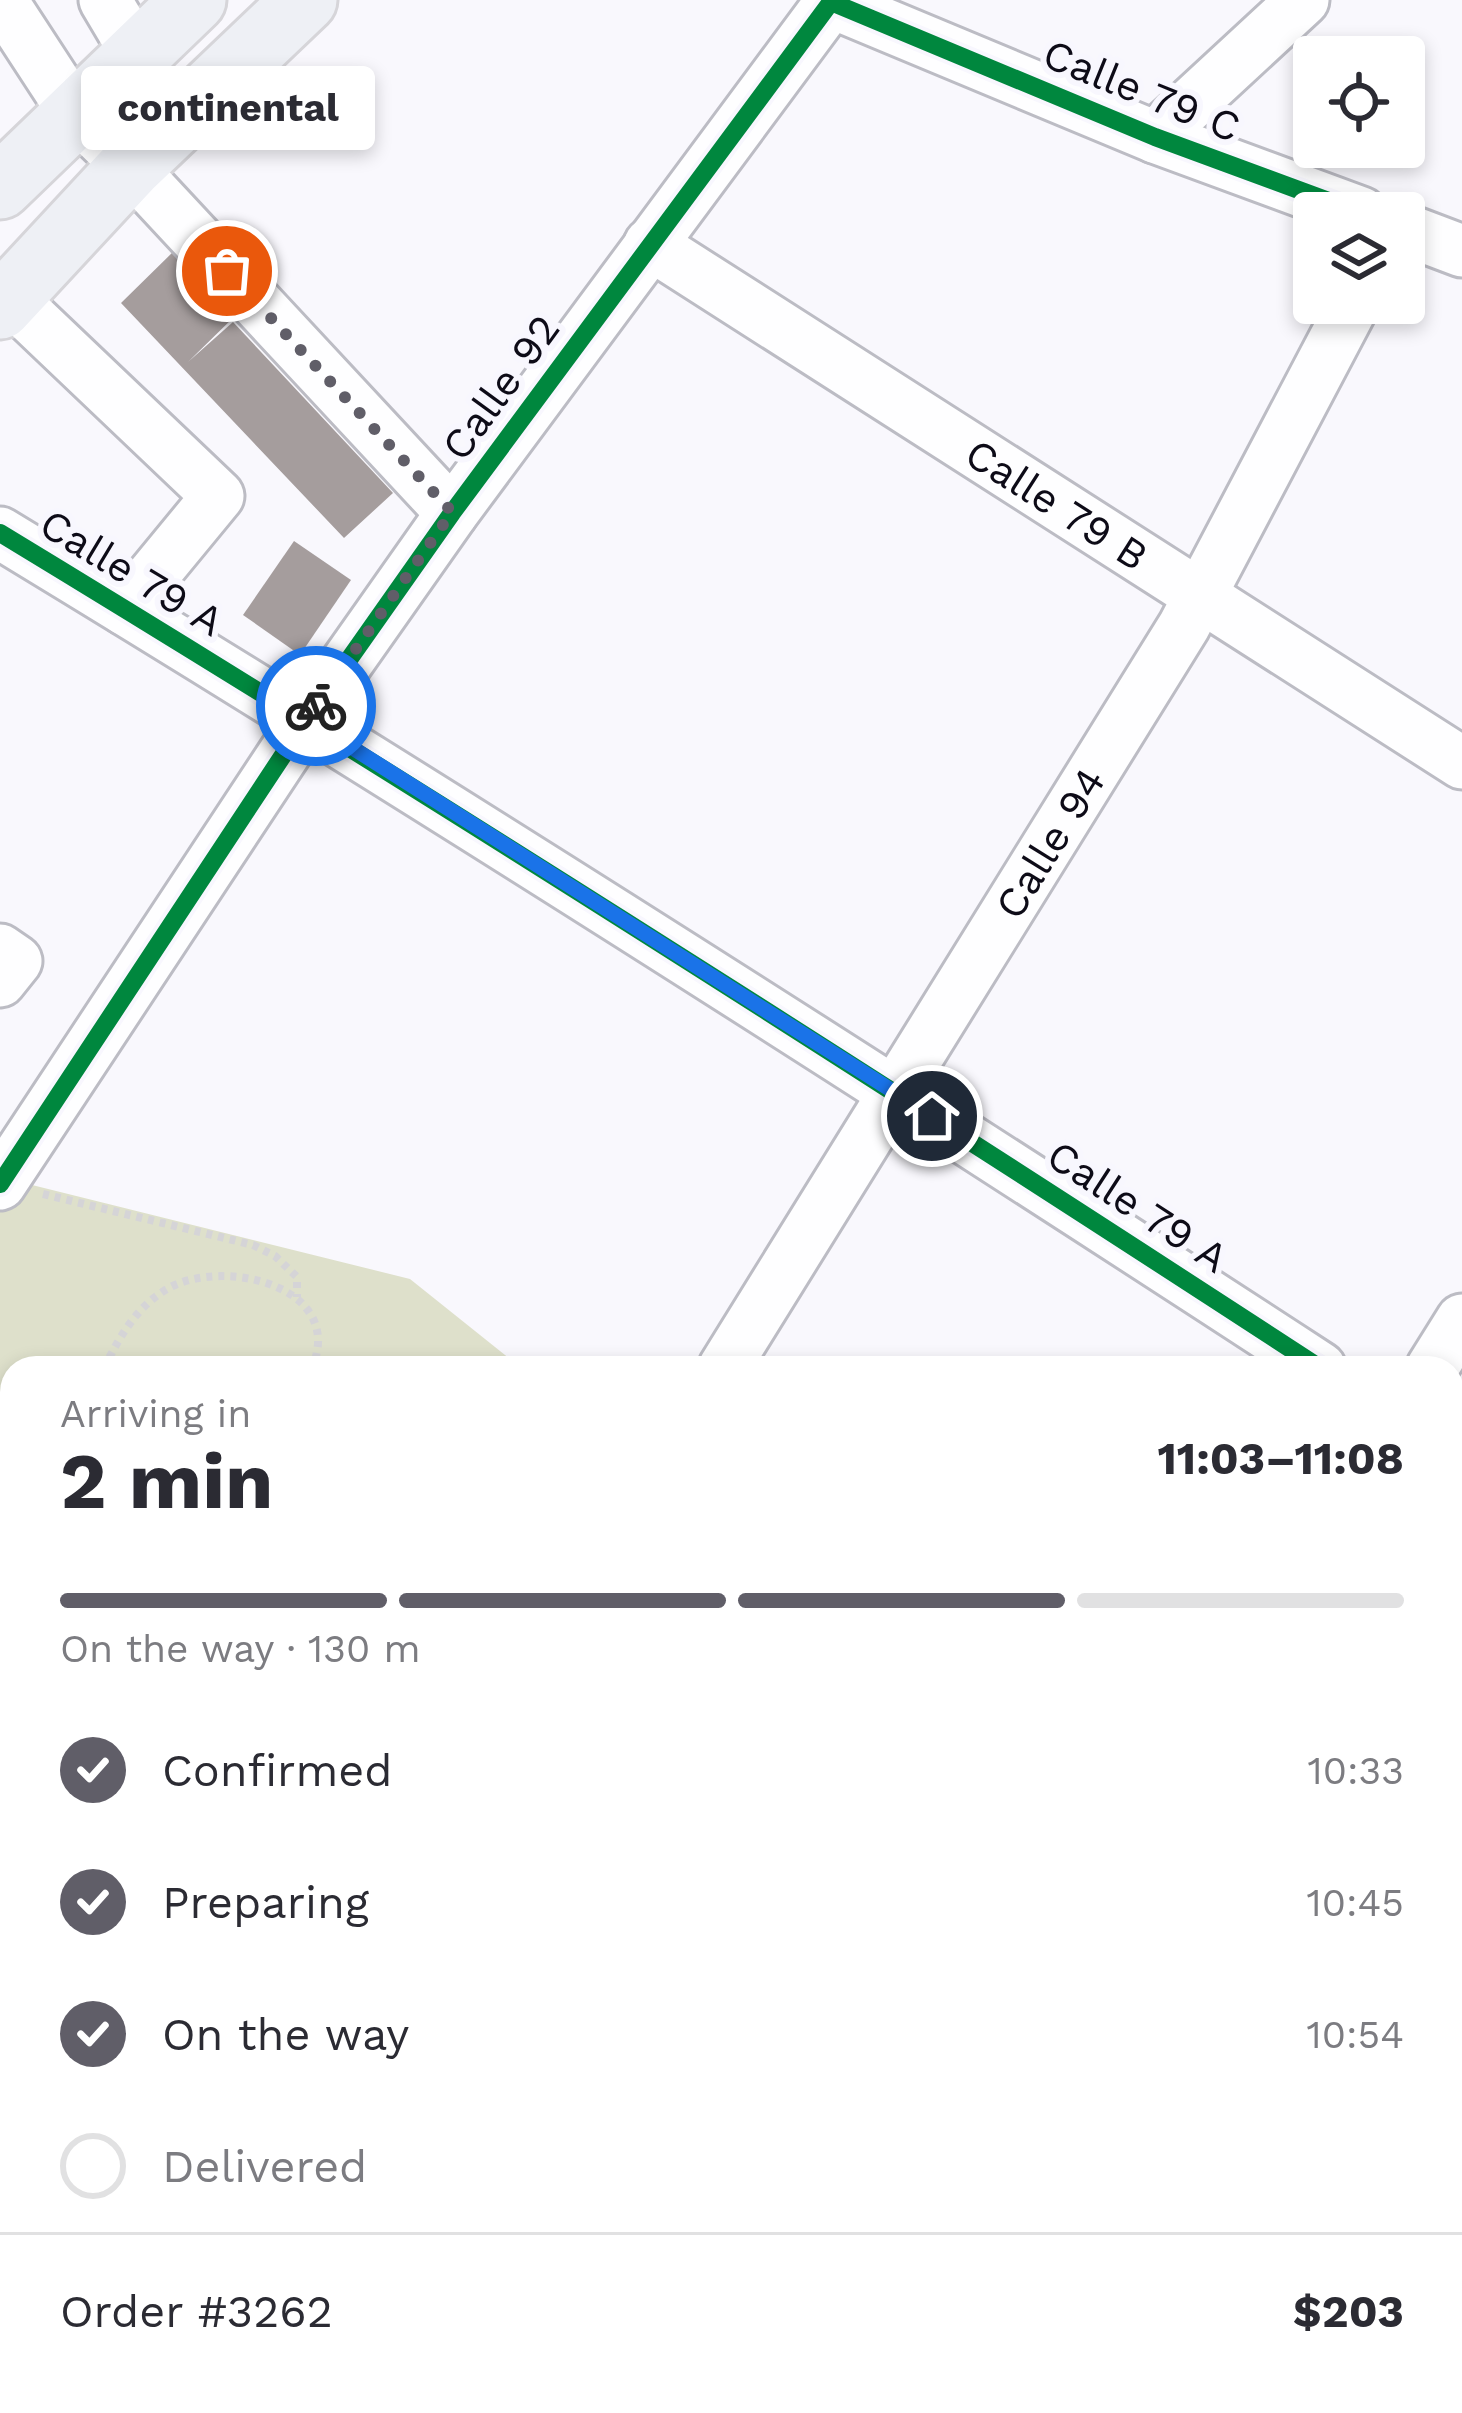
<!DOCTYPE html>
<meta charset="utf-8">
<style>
:root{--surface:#fff;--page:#f2f2f3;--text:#2b2b33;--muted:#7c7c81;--line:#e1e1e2;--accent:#605e68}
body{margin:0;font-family:"Work Sans",sans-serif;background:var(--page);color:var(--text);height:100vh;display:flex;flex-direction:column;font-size:45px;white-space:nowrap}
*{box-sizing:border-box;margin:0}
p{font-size:39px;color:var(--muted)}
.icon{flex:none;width:66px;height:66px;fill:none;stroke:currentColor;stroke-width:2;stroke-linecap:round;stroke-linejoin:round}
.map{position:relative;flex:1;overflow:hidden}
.details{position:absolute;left:0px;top:1356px;width:1464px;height:1059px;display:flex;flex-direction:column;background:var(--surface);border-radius:36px 36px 0 0;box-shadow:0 6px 18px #0003}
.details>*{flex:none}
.tools{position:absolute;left:1293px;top:36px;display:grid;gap:24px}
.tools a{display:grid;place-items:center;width:132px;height:132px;border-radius:12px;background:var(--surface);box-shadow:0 6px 18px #0003;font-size:60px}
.pin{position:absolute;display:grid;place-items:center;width:102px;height:102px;color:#fff;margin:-51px;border:6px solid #fff;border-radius:50%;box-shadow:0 3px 12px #0007}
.courier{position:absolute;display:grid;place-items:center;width:120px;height:120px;margin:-60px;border:9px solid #1a73e8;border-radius:50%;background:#fff;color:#222;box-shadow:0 3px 15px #0007}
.bubble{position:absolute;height:84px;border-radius:12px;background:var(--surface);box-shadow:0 6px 18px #0003;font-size:39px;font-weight:700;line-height:84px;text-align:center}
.summary em{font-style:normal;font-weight:700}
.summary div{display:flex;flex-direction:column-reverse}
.summary{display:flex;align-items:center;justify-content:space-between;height:204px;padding:0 60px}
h1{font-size:78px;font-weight:700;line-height:90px}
.bar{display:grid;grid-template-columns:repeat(4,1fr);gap:18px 12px;align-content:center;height:144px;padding:0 60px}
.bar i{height:15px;border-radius:9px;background:var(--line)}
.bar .selected{background:var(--accent)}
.bar p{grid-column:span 4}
.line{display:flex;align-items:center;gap:30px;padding:0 60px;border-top:3px solid var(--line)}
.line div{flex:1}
ol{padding:0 60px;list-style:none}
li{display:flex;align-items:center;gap:36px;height:132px}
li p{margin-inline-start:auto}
li .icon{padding:12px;border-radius:50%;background:var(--accent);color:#fff;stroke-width:4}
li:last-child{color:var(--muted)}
li i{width:66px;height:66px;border:6px solid var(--line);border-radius:50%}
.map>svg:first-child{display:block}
.green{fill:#dee0cb}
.building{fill:#a59d9d}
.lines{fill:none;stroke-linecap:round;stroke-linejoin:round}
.minor-casing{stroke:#bcbcc4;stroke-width:57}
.major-casing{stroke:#d6d5d9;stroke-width:69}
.path{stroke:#d5d4d7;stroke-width:8;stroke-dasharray:6 6;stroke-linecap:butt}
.minor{stroke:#fefeff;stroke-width:51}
.major{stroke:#eef0f5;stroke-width:63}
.cycleway-casing{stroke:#f8f7fe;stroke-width:26}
.cycleway{stroke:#00873e;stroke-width:18}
.done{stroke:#605e68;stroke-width:12;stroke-dasharray:0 21.6}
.route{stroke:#1a73e8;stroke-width:15}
.labels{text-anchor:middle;stroke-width:12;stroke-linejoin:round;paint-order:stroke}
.street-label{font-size:42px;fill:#0d0b17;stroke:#f8f7fe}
</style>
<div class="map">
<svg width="1462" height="2413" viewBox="0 0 1462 2413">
<rect width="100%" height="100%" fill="#f9f8fd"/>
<path class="green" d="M 16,1181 L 410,1279 L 520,1367 L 12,1368 L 12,1854 L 0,1875 L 0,1206 Z"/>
<g class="building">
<path d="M 176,249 L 238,313 L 188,362 L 233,322 L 393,493 L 344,538 L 121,303 Z"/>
<path d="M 294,541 L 351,580 L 300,655 L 243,615 Z"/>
<path d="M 1452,1595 L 1462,1598 L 1462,1897 L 1452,1893 Z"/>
</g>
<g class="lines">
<g class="minor-casing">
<g id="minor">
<path d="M 1,0 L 74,112 L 130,167 L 452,513"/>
<path d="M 105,0 L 137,54"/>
<path d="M 1155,137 L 1303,0"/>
<path d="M 1404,229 L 1462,251"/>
<path id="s1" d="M 650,244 L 1462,763"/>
<path d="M 9,297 L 218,496 L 125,609"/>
<path d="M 0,533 C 445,803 884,1084 1320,1368"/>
<path d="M 0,950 L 16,961 L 0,981"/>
<path d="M 0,1184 L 307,719 L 452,513 L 831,2 L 1155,137 L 1361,213"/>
<path id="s2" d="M 724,1368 L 1184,626 L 1354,303"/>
<path d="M 1432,1368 L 1462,1320"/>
<path d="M 1452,1454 L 1462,1461"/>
<path d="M 0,1951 L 12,1955"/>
<path d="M 0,2250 L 12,2254"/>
<path d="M 1452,2377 L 1462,2381"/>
<path d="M 462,2403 L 491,2413"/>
<path d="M 1000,2413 L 1004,2403"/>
</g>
</g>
<g class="major-casing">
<g id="major">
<path d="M 0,187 L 194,0"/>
<path d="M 0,307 L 130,167 L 305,0"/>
</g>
</g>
<g class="path">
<path d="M 43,1194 L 253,1245 L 275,1256 L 297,1277 L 297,1297"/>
<path d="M 81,1364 L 85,1368"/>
<path d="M 104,1368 C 119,1338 136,1307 167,1289 C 221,1257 347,1285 312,1368"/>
<path d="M 0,1484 L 12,1479"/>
<path d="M 0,1685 L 12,1657"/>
<path d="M 0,1850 L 12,1846"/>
</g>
<use href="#minor" class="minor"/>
<use href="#major" class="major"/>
<g class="cycleway-casing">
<g id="cycleway">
<path d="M 0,533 C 445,803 884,1084 1320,1368"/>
<path d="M 0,1184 L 307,719 L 452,513 L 831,2 L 1155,137 L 1361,213"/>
</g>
</g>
<use href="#cycleway" class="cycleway"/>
</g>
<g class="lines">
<path class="done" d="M 227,271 L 452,512 L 316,706"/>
<path class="route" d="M 316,706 L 307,719 L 932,1116"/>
</g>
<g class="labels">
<g class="street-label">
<text transform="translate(1142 90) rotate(22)" y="15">Calle 79 C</text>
<text transform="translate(500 387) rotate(-54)" y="15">Calle 92</text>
<text dy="15" stroke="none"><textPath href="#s1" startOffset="483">Calle 79 B</textPath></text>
<text transform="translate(132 572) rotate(31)" y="15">Calle 79 A</text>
<text dy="15" stroke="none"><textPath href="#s2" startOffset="618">Calle 94</textPath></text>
<text transform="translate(1138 1206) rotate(33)" y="15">Calle 79 A</text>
</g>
</g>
</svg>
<div class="tools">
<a><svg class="icon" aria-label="locate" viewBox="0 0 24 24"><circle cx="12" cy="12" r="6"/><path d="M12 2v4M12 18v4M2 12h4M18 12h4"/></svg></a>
<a><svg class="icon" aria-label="layers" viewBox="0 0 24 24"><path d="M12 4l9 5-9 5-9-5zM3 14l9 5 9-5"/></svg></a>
</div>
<div class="pin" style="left:227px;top:271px;background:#ea580c"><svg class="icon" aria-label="bag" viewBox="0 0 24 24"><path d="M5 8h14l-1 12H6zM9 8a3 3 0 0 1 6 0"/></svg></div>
<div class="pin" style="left:932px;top:1116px;background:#1f2937"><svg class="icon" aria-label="home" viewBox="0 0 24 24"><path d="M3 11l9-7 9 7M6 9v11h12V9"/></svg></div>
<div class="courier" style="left:316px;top:706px"><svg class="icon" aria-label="bike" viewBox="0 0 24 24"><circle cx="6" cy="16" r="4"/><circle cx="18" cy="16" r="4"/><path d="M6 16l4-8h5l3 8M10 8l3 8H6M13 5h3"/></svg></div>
<div class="bubble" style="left:81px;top:66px;width:294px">continental</div>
<section class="details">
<div class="summary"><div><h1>2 min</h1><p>Arriving in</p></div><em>11:03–11:08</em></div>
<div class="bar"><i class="selected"></i><i class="selected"></i><i class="selected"></i><i></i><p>On the way · 130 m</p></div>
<ol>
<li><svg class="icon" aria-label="check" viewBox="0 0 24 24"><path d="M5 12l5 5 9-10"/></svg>Confirmed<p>10:33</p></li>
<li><svg class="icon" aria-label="check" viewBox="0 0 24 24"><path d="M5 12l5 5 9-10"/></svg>Preparing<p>10:45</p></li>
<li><svg class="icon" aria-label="check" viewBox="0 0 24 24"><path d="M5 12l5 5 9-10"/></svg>On the way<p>10:54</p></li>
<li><i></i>Delivered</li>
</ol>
<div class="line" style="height:156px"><div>Order #3262</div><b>$203</b></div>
</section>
</div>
